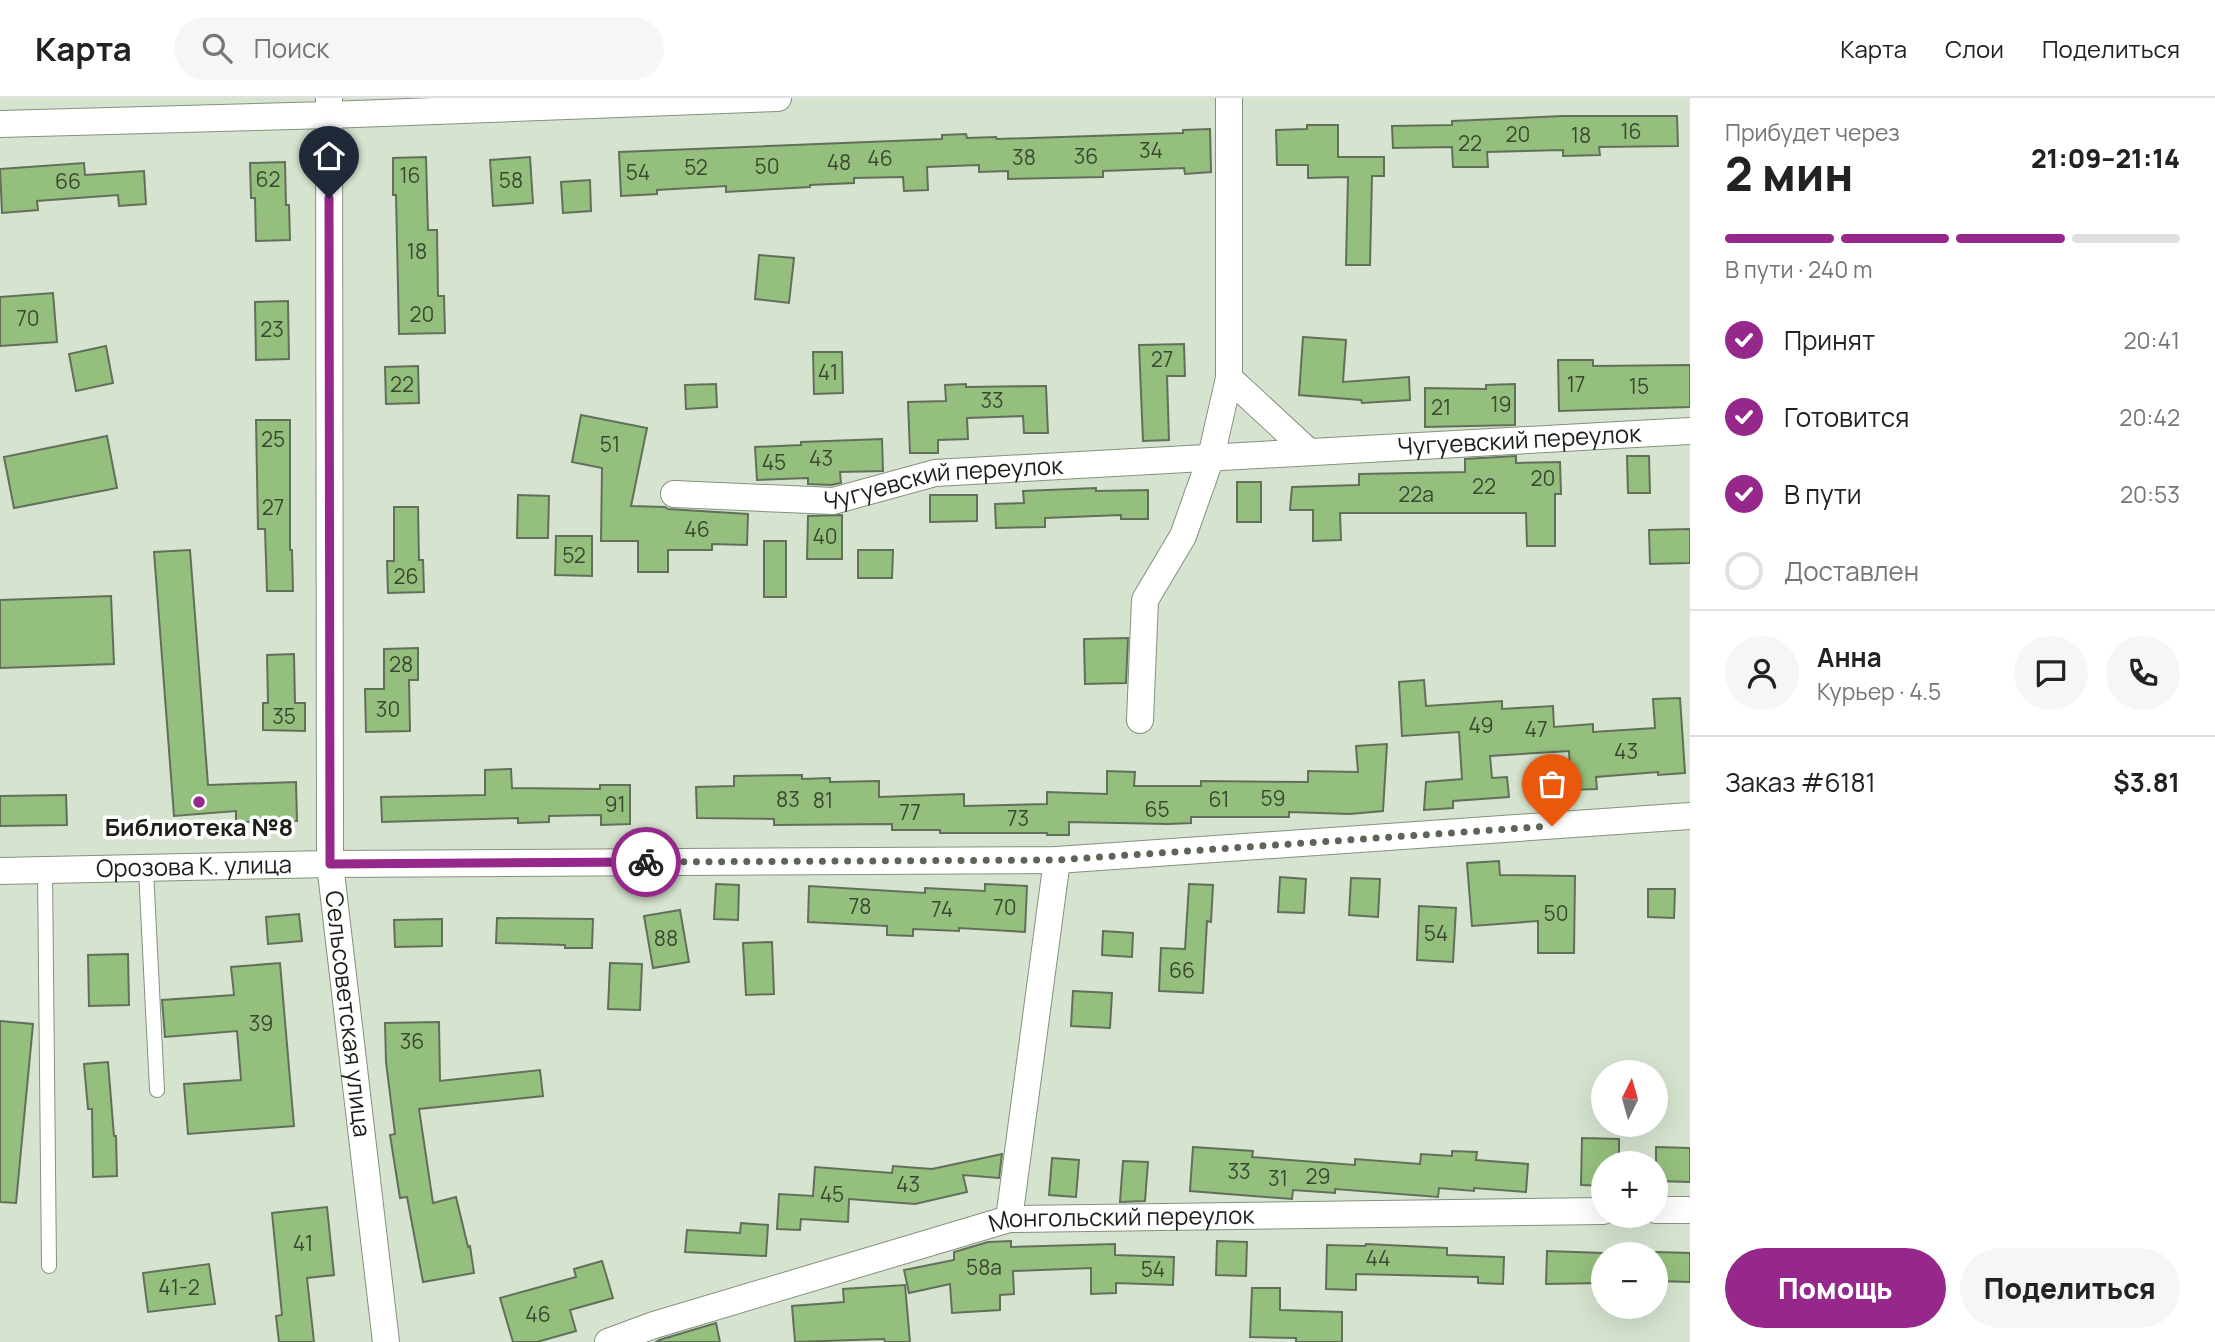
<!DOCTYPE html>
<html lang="ru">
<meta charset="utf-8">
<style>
:root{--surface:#fff;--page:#f6f6f6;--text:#222;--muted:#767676;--line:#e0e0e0;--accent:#95288a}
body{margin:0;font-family:Manrope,sans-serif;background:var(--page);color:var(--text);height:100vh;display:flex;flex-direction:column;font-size:26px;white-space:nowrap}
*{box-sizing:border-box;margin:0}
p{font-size:23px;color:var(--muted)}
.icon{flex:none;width:38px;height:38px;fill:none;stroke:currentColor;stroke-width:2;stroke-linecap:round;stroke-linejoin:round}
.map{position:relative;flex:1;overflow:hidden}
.drawer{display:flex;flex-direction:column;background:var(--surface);width:525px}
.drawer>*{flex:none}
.needle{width:46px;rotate:5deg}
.buttons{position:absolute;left:1591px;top:962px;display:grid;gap:14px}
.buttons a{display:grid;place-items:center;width:77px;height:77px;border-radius:50%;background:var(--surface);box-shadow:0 7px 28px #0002;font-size:35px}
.pin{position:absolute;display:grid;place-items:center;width:60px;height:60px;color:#fff;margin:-72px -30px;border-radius:50% 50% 50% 0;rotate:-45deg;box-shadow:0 0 7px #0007}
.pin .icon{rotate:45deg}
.courier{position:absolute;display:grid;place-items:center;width:70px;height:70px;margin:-35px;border:5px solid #95288a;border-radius:50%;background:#fff;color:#222;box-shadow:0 2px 9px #0007}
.summary em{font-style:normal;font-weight:800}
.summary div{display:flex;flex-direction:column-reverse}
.summary{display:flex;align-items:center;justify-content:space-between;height:119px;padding:0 35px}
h1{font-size:46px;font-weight:800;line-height:52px}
.bar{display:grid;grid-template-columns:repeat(4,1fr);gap:10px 7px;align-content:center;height:84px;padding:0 35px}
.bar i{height:9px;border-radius:5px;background:var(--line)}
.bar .on{background:var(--accent)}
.bar p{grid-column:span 4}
.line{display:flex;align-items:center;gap:18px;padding:0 35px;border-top:2px solid var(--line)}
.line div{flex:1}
.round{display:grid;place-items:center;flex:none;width:74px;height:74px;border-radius:37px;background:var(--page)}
ol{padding:0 35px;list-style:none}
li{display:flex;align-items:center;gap:21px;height:77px}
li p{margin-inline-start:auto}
li .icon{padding:7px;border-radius:50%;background:var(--accent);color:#fff;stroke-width:4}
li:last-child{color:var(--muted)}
li i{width:38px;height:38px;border:4px solid var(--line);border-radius:50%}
.action{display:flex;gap:14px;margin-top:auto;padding:14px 35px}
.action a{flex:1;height:80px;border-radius:42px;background:var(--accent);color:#fff;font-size:28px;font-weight:800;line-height:80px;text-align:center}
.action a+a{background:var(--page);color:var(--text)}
header{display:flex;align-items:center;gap:42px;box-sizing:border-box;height:98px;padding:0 35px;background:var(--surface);border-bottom:2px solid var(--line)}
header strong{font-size:33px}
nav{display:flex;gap:38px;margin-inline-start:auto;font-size:24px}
.search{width:490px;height:63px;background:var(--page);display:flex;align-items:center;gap:18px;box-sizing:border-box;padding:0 24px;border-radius:38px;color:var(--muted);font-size:26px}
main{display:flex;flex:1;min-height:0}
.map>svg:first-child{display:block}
.building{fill:#95bf7d;stroke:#626f5c;stroke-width:2}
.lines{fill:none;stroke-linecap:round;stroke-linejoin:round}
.service-casing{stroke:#84917e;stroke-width:16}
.minor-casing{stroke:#84917e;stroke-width:28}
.service{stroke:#fff;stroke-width:14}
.minor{stroke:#fff;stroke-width:26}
.done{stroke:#5c6558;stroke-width:7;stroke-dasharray:0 12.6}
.route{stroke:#95288a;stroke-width:9}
.poi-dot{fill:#95288a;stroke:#fff;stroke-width:2.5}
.labels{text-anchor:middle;stroke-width:7;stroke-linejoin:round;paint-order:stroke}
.number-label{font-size:21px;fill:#3a4831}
.street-label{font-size:24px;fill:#1b2018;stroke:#fff}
.poi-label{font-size:24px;font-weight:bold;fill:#1b2018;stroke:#fff}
</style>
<header>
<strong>Карта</strong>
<div class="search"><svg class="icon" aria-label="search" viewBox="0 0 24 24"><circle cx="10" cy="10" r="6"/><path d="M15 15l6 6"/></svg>Поиск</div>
<nav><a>Карта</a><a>Слои</a><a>Поделиться</a></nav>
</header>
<main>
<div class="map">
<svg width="1690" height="1244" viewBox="0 0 1690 1244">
<rect width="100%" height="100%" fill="#d6e4cf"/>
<g class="building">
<path d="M 1563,18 L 1677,18 L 1678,48 L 1599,49 L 1600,57 L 1563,58 L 1563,52 L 1487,54 L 1488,69 L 1453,69 L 1452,49 L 1393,50 L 1392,28 L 1452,27 L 1452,23 Z"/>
<path d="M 1307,27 L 1338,27 L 1338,59 L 1384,59 L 1384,78 L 1372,78 L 1370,167 L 1346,167 L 1348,79 L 1308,80 L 1308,67 L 1277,67 L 1276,32 L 1307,31 Z"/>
<path d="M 1210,31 L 1211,74 L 1185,76 L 1184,70 L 1103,73 L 1103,79 L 1008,81 L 1008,73 L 979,74 L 979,67 L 927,69 L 928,92 L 904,93 L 903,79 L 854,80 L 854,85 L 810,87 L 810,89 L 726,94 L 726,88 L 657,92 L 657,96 L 621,98 L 619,54 L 942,41 L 942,37 L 966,36 L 967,40 L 996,39 L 997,41 L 1183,35 L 1183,32 Z"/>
<path d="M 426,59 L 428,132 L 437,132 L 438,198 L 444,198 L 445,235 L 399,236 L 396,97 L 393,97 L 393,60 Z"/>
<path d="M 530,59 L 533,105 L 493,108 L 490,62 Z"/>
<path d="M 285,64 L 286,107 L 289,107 L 290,142 L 256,143 L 255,100 L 251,100 L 250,65 Z"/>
<path d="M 84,65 L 85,77 L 144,73 L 146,106 L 119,108 L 118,97 L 37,103 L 38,112 L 2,115 L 0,71 Z"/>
<path d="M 590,82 L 591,113 L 563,115 L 561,84 Z"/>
<path d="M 759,157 L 794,160 L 789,205 L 755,201 Z"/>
<path d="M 53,195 L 57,244 L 0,248 L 0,199 Z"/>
<path d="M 288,203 L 289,261 L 256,262 L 255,204 Z"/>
<path d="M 1303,239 L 1346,242 L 1343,284 L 1409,279 L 1410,302 L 1362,305 L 1361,302 L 1299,297 Z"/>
<path d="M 1184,246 L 1185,278 L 1167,278 L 1169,342 L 1143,343 L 1139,247 Z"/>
<path d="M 106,248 L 113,285 L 76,293 L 69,256 Z"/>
<path d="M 813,254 L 842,254 L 843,295 L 814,296 Z"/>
<path d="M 1558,262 L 1593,262 L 1593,268 L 1690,267 L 1690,309 L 1559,313 Z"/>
<path d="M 418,268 L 419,305 L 386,306 L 385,269 Z"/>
<path d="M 716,286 L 717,309 L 686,311 L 685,287 Z"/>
<path d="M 966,286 L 966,289 L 1046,288 L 1048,335 L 1024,335 L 1023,318 L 967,320 L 968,341 L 938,342 L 938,355 L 910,355 L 908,304 L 946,303 L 945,287 Z"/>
<path d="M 1515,286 L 1515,327 L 1425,329 L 1425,290 L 1486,291 L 1486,287 Z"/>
<path d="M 581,317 L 647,330 L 631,408 L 665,409 L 668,411 L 748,416 L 747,447 L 712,446 L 712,452 L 668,452 L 668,474 L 638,474 L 638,443 L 601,443 L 602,370 L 572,364 Z"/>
<path d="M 256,322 L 290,322 L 290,452 L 292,452 L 293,493 L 267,493 L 265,431 L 258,431 Z"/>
<path d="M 107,338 L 117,390 L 14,410 L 4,359 Z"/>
<path d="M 882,341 L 883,373 L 840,374 L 841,385 L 831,387 L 808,386 L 808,380 L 757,382 L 755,349 L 801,347 L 801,344 Z"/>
<path d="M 1516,358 L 1516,365 L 1560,364 L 1561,396 L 1555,396 L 1555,448 L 1527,448 L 1526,415 L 1340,415 L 1341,442 L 1313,443 L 1313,412 L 1290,412 L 1292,389 L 1359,387 L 1359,376 L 1465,374 L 1465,361 Z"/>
<path d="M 1627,358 L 1649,358 L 1650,395 L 1628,395 Z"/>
<rect x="1237" y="384" width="24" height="40"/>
<path d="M 1096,390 L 1096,393 L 1148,392 L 1148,421 L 1121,421 L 1121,417 L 1045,420 L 1045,429 L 996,430 L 995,406 L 1024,405 L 1023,393 Z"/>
<path d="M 518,397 L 549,398 L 548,440 L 517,440 Z"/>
<path d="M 930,397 L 977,397 L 977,423 L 930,424 Z"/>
<path d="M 394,409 L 418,409 L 419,462 L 423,462 L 424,494 L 388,495 L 387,463 L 394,463 Z"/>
<path d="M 842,417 L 842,461 L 807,461 L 808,418 Z"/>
<path d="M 1690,431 L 1690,465 L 1650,466 L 1649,432 Z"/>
<path d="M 556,438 L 592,438 L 592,478 L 555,477 Z"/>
<rect x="764" y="443" width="22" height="56"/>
<path d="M 190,452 L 208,687 L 296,684 L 297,723 L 236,724 L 236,713 L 174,718 L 154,454 Z"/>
<path d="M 858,452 L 893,452 L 892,480 L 858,480 Z"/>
<path d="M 111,498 L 114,566 L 0,570 L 0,502 Z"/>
<path d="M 1128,540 L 1126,585 L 1085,586 L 1084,541 Z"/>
<path d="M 418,550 L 418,582 L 409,582 L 410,633 L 366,634 L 365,591 L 384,591 L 384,551 Z"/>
<path d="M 294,556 L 295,605 L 305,605 L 305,633 L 263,632 L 263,605 L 268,605 L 267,557 Z"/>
<path d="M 1424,582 L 1426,608 L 1502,603 L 1502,611 L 1553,608 L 1554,629 L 1593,626 L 1593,634 L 1655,630 L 1653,601 L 1680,600 L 1685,675 L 1658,677 L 1658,674 L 1596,679 L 1597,691 L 1571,692 L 1569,653 L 1490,658 L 1492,680 L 1507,679 L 1509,699 L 1453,703 L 1453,710 L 1424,712 L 1426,684 L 1462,681 L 1459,634 L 1402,638 L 1399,584 Z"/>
<path d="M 1387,646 L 1383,713 L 1350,716 L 1289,714 L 1289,719 L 1191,719 L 1191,725 L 1168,726 L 1069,724 L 1069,737 L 1047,737 L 1047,735 L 940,735 L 940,732 L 892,732 L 892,726 L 774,727 L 774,721 L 697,720 L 696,689 L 734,688 L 734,678 L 802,677 L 802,681 L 830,680 L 830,684 L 879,683 L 879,699 L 964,696 L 964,708 L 1047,706 L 1047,694 L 1107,696 L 1107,673 L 1135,674 L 1134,688 L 1201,688 L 1201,683 L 1308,684 L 1308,673 L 1358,674 L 1356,648 Z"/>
<path d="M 511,671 L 512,690 L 600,691 L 600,687 L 630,687 L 630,726 L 601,727 L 601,717 L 549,718 L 549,724 L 518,725 L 518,720 L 382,724 L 381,699 L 485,697 L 485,672 Z"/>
<path d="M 66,697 L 67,727 L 0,728 L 0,698 Z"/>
<path d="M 1499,763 L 1500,777 L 1575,778 L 1574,855 L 1538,855 L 1538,823 L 1472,828 L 1467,765 Z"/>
<path d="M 1280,779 L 1306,781 L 1304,815 L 1278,814 Z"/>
<path d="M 1351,780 L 1380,781 L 1378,819 L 1349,817 Z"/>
<path d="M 716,786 L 739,787 L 738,822 L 714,821 Z"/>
<path d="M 985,786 L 1027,788 L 1025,834 L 959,830 L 959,833 L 913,831 L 913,838 L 887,837 L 887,828 L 808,824 L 809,788 L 925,795 L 925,790 L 985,793 Z"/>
<path d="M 1189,786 L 1213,787 L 1211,824 L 1207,823 L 1203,895 L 1159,893 L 1161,850 L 1185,851 Z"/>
<path d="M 1648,791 L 1675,791 L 1674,820 L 1648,819 Z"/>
<path d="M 1419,808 L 1456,810 L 1453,864 L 1417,862 Z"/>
<path d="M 680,812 L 689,864 L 653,870 L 644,818 Z"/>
<path d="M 299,816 L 302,843 L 268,846 L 266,819 Z"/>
<path d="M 497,820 L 593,821 L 592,850 L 565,850 L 565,847 L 496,845 Z"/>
<path d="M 442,821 L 442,848 L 395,849 L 394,822 Z"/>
<path d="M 1103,833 L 1133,835 L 1132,859 L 1102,857 Z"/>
<path d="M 772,844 L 774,896 L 746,897 L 743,845 Z"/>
<path d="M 128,856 L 129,907 L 89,908 L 88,857 Z"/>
<path d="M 280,865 L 294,1028 L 188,1036 L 184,986 L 241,982 L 237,933 L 165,939 L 162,902 L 234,897 L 231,869 Z"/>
<path d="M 610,865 L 642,866 L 640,912 L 608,911 Z"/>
<path d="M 1073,893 L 1112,895 L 1110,930 L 1071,928 Z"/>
<path d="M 0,923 L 33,926 L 16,1105 L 0,1104 Z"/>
<path d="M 439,924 L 440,983 L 540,972 L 543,998 L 419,1011 L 433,1105 L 456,1099 L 468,1149 L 470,1148 L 474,1175 L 423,1184 L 407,1099 L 400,1100 L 390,1037 L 395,1036 L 386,964 L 385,925 Z"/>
<path d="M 108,964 L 114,1038 L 116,1038 L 117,1078 L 93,1079 L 92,1011 L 88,1011 L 84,966 Z"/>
<path d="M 1582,1040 L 1619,1041 L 1619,1066 L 1603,1066 L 1603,1088 L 1581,1087 Z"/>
<path d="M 1193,1049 L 1253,1053 L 1252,1059 L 1355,1067 L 1355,1061 L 1420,1066 L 1421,1056 L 1452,1058 L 1452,1053 L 1477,1054 L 1476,1062 L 1528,1066 L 1526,1094 L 1474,1090 L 1474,1093 L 1439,1090 L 1438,1099 L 1335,1091 L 1335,1095 L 1293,1092 L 1292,1101 L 1190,1093 Z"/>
<path d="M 1656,1049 L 1690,1050 L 1690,1084 L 1656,1083 Z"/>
<path d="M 1002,1056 L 999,1080 L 963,1077 L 967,1094 L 915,1106 L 849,1101 L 848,1124 L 801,1121 L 800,1132 L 777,1131 L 779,1096 L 813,1098 L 815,1069 L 892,1075 L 893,1068 L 932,1071 Z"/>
<path d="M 1052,1060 L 1079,1062 L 1076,1099 L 1049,1097 Z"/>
<path d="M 1123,1063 L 1148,1064 L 1145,1103 L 1120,1104 Z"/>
<path d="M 327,1109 L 334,1177 L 307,1180 L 314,1244 L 279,1244 L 276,1218 L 282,1217 L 272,1115 Z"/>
<path d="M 741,1125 L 768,1127 L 766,1158 L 685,1154 L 687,1132 L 740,1135 Z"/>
<path d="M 1011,1143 L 1011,1149 L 1115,1146 L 1115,1157 L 1174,1159 L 1173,1187 L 1116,1185 L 1116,1195 L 1091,1196 L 1091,1170 L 1013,1173 L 1014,1196 L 1000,1197 L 1000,1212 L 952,1215 L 950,1186 L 909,1195 L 904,1172 L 954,1162 L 954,1154 L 988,1144 Z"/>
<path d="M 1217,1143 L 1247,1144 L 1246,1178 L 1216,1177 Z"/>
<path d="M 1366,1146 L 1447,1150 L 1447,1157 L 1504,1159 L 1503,1186 L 1478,1185 L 1478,1179 L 1356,1176 L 1356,1192 L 1326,1191 L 1327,1147 L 1365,1148 Z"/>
<path d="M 1547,1153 L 1603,1155 L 1603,1185 L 1546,1186 Z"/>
<path d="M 1656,1154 L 1690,1155 L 1690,1184 L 1656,1183 Z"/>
<path d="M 602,1163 L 613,1200 L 570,1212 L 576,1233 L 537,1244 L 513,1244 L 500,1200 L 576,1179 L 574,1171 Z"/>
<path d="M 209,1166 L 215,1206 L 148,1214 L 143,1175 Z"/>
<path d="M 905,1187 L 910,1244 L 885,1244 L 884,1241 L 795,1244 L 792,1208 L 844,1204 L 843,1191 Z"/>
<path d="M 1252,1190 L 1280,1190 L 1280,1212 L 1342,1214 L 1342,1244 L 1296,1244 L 1296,1240 L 1250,1239 Z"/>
<path d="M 716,1225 L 720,1244 L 656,1244 L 659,1242 Z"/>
</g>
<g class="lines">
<g class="service-casing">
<g id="service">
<path d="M 45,772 L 49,1168"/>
<path d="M 146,772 L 157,992"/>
</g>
</g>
<g class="minor-casing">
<g id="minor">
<path id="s1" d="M 329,0 L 330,766 L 386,1244"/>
<path d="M 1229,0 L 1229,280 L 1309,354"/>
<path d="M 0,26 L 329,17 L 778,0"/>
<path id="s2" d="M 674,396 L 833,403 L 935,375 L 1690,333"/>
<path d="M 1140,622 L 1145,502 L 1183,438 L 1211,359 L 1229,280"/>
<path id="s3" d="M 0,773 L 330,766 L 1057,762 L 1690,718"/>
<path d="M 1656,1112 L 1690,1112"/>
<path d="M 1009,1121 L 1057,762"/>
<path id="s4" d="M 608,1244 L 654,1227 L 1009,1121 L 1603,1113"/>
</g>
</g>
<use href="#service" class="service"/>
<use href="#minor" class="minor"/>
</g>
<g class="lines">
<path class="done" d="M 646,764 L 1057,762 L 1552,728"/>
<path class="route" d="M 329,100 L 330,766 L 646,764"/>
</g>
<circle class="poi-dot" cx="199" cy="704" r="7"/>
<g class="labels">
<g class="number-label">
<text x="1631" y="41">16</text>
<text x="1518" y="44">20</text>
<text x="1581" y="45">18</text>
<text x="1470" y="53">22</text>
<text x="1151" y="60">34</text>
<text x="1086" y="66">36</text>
<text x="1024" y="67">38</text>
<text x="880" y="68">46</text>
<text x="839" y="72">48</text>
<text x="767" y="76">50</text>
<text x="696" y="77">52</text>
<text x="638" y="82">54</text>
<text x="410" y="85">16</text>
<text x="268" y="89">62</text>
<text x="511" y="90">58</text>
<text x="68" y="91">66</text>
<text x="417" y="161">18</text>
<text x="422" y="224">20</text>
<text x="28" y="228">70</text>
<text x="272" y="239">23</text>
<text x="1162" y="269">27</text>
<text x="828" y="282">41</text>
<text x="402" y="294">22</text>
<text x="1576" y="294">17</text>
<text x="1639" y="296">15</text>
<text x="992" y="310">33</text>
<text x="1501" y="314">19</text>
<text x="1441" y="317">21</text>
<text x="273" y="349">25</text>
<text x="610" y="354">51</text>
<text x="821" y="368">43</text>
<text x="774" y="372">45</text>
<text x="1543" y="388">20</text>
<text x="1484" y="396">22</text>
<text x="1416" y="404">22a</text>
<text x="273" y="417">27</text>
<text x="697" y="439">46</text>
<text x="825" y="446">40</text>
<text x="574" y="465">52</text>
<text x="406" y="486">26</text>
<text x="401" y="574">28</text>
<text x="388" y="619">30</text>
<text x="284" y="626">35</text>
<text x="1481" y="635">49</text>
<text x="1536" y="639">47</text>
<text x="1626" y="661">43</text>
<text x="1273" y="708">59</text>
<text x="788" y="709">83</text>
<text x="1219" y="709">61</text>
<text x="823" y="710">81</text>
<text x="615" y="714">91</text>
<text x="1157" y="719">65</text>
<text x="910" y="722">77</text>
<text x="1018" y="728">73</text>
<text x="860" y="816">78</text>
<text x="1005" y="817">70</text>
<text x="942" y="819">74</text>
<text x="1556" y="823">50</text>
<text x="1436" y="843">54</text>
<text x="666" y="848">88</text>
<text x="1182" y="880">66</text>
<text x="261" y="933">39</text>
<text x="412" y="951">36</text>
<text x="1239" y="1081">33</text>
<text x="1318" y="1086">29</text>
<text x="1278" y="1088">31</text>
<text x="908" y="1094">43</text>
<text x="832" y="1104">45</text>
<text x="303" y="1153">41</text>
<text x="1378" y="1168">44</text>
<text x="984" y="1177">58a</text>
<text x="1153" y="1179">54</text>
<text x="179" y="1197">41-2</text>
<text x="538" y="1224">46</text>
</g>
<g class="street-label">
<text dy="8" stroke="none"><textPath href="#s2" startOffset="850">Чугуевский переулок</textPath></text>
<text dy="8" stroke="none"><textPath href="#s2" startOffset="271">Чугуевский переулок</textPath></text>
<text dy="8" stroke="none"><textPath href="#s3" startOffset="194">Орозова К. улица</textPath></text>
<text dy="8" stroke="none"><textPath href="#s1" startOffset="917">Сельсоветская улица</textPath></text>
<text dy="8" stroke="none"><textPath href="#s4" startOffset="532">Монгольский переулок</textPath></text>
</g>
<g class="poi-label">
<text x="199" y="738">Библиотека №8</text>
</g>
</g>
</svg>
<div class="buttons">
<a><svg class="needle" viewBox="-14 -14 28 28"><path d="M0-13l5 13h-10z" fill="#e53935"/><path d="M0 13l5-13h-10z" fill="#767676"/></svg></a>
<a>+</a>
<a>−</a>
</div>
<div class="pin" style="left:1552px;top:728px;background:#ea580c"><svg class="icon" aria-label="bag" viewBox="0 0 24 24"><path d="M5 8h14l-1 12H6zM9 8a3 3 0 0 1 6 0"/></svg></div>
<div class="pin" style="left:329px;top:100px;background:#1f2937"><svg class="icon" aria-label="home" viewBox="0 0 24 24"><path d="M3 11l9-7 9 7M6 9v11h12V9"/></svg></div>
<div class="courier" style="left:646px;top:764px"><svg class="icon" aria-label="bike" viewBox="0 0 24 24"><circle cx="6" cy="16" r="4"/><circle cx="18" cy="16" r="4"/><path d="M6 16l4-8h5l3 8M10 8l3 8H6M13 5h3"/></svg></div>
</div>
<section class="drawer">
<div class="summary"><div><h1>2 мин</h1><p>Прибудет через</p></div><em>21:09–21:14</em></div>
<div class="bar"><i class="on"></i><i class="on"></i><i class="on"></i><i></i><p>В пути · 240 m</p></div>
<ol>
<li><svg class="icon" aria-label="check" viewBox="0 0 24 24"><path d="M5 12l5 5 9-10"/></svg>Принят<p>20:41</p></li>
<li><svg class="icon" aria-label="check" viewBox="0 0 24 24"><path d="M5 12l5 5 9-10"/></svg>Готовится<p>20:42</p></li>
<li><svg class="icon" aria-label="check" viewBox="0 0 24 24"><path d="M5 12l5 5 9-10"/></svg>В пути<p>20:53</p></li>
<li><i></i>Доставлен</li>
</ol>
<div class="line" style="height:126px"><a class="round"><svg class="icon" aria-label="person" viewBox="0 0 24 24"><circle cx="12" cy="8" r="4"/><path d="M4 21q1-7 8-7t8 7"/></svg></a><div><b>Анна</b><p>Курьер · 4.5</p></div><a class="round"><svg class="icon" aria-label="chat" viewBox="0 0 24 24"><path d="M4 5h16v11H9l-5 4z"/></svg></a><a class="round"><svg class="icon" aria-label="phone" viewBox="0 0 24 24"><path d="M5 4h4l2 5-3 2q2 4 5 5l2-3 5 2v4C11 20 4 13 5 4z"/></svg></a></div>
<div class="line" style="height:91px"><div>Заказ #6181</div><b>$3.81</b></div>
<div class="action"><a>Помощь</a><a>Поделиться</a></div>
</section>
</main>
